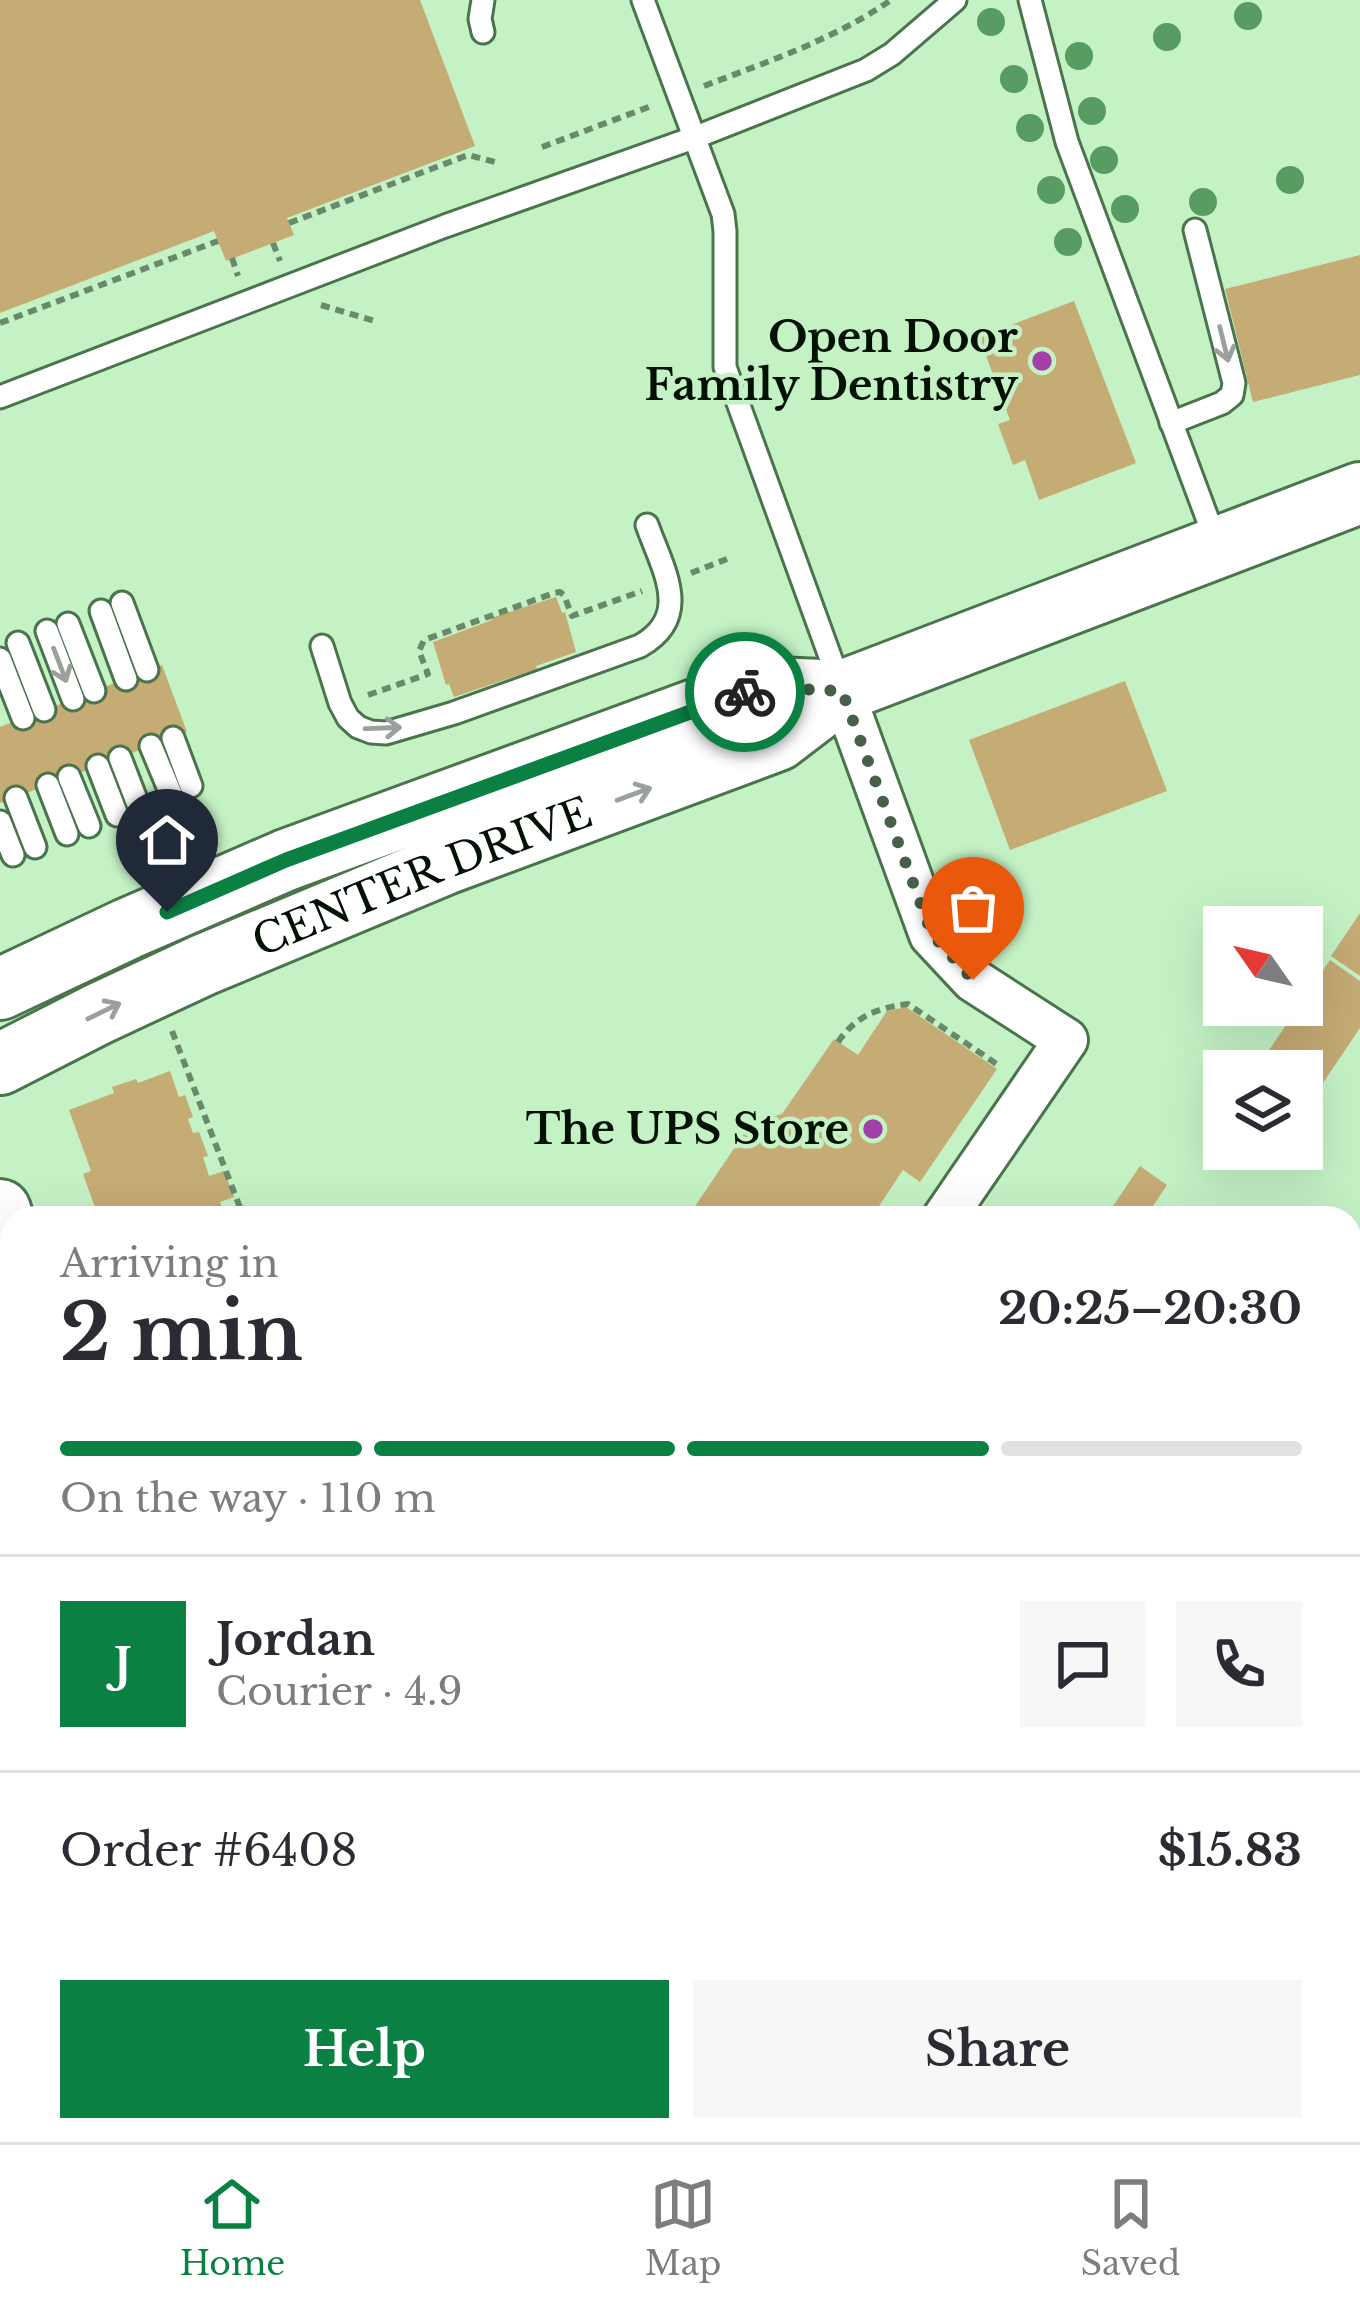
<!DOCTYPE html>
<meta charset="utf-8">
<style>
:root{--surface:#fff;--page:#f7f7f7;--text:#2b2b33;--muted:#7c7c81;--line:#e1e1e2;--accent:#0b8043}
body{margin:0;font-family:"Libre Baskerville",serif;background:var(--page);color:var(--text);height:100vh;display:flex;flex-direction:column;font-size:45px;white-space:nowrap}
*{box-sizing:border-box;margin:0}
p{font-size:39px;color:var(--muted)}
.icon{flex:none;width:66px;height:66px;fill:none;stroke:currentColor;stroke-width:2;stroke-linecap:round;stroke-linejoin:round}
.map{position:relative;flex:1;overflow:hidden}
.details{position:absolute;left:0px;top:1206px;width:1362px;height:936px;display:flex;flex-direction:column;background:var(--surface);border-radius:36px 36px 0 0;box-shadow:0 12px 48px #0002}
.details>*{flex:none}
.needle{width:78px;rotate:304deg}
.fabs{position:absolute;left:1203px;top:906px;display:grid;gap:24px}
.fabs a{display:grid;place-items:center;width:120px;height:120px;border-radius:0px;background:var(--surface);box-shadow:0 12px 48px #0002;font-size:60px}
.pin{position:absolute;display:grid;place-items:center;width:102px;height:102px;color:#fff;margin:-123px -51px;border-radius:50% 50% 50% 0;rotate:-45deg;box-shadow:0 0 12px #0007}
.pin .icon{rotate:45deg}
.courier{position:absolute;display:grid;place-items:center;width:120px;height:120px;margin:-60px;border:9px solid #0b8043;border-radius:50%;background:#fff;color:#222;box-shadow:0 3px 15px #0007}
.headline em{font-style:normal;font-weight:800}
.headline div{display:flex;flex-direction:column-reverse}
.headline{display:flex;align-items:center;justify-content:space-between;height:204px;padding:0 60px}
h1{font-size:78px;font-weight:800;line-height:90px}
.bar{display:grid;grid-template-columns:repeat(4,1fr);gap:18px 12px;align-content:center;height:144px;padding:0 60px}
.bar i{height:15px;border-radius:9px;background:var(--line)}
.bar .current{background:var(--accent)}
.bar p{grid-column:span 4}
.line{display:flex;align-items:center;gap:30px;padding:0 60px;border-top:3px solid var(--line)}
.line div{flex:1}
.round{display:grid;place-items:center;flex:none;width:126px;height:126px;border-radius:0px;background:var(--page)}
.button{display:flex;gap:24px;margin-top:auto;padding:24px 60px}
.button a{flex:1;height:138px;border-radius:0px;background:var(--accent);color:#fff;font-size:48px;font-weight:800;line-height:138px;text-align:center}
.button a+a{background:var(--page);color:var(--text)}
.dock{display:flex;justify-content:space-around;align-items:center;height:168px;border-top:3px solid var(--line);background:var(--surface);font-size:33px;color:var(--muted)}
.dock a{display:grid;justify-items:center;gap:6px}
.dock .current{color:var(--accent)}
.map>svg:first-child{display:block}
.green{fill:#9fcea0}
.building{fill:#c5ab74}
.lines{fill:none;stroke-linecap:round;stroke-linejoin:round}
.lane-casing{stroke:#4a744c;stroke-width:27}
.street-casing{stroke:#4a744c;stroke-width:48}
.secondary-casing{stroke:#4a744c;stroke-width:66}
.path{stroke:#6a896b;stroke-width:6;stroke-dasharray:9 6;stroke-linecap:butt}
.lane{stroke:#fff;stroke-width:21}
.street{stroke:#fff;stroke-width:42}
.secondary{stroke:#fff;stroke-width:60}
.tree{fill:#589b63}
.oneway{stroke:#9aa09b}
.done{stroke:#476048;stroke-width:12;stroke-dasharray:0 21.6}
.route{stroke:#0b8043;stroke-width:15}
.poi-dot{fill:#a140a7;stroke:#c4f2c5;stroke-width:4.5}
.labels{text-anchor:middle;stroke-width:9;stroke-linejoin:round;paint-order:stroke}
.poi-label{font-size:42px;font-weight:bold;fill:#031104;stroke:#c4f2c5;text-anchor:end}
.street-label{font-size:42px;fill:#031104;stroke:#c4f2c5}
</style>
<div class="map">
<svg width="1360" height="2142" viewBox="0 0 1360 2142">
<rect width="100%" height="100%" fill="#c4f2c5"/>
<g class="green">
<path d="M 0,1386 L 12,1480 L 12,1636 L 0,1734 Z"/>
<path d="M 9,1882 L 12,1882 L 12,2130 L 757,2130 L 757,2142 L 0,2142 L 0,1900 Z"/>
</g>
<g class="building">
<path d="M 0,0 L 420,0 L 475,146 L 287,218 L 294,235 L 226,261 L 214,231 L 0,313 Z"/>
<path d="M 1360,255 L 1360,375 L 1253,402 L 1225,289 Z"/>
<path d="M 1074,301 L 1136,463 L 1039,500 L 1025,460 L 1013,465 L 998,424 L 1010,420 L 979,337 Z"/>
<path d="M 556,597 L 562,613 L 565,612 L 576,652 L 536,666 L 537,669 L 454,697 L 449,684 L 446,685 L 433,642 L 492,620 L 491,618 Z"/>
<path d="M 162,665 L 187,732 L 0,803 L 0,727 Z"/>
<path d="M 1125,681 L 1167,791 L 1010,850 L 969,740 Z"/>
<path d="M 1360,913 L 1360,976 L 1331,956 Z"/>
<path d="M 1330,960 L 1360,981 L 1360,1028 L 1302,1114 L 1302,1071 L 1255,1071 Z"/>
<path d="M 906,1007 L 997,1069 L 920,1182 L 903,1170 L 871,1218 L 687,1218 L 752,1122 L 782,1114 L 834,1039 L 858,1055 L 887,1011 Z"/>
<path d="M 170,1071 L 179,1097 L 185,1095 L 193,1117 L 188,1119 L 193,1133 L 199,1132 L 208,1156 L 203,1157 L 209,1176 L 224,1171 L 234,1197 L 220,1202 L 226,1218 L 99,1218 L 83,1174 L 91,1171 L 69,1110 L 114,1093 L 112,1087 L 136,1079 L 138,1083 Z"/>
<path d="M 1140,1166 L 1167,1185 L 1145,1218 L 1105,1218 Z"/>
<path d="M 1350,1376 L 1358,1376 L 1359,1426 L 1350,1426 Z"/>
<rect x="1350" y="1691" width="10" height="77"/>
</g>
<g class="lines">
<g class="lane-casing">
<g id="lane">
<path d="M 643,0 L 723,214 L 725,231 L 725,367 L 840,684"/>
<path d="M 1030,0 L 1067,142 L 1218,547"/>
<path d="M 483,32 L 480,19 L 483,0"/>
<path d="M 0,397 L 445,226 L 696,137 L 866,70 L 892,54 L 955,0"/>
<path d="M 1171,423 L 1222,403 L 1232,395 L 1234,383 L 1195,230"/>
<path d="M 122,603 L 147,670"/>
<path d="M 101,611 L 126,679"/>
<path d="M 68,624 L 94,691"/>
<path d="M 47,631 L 73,699"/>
<path d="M 18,643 L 44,710"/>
<path d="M 322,646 L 340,703 L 348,718 L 358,727 L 371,732 L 386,733 L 454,713 L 640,646 C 693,616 663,570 647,525"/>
<path d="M 0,659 L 23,718"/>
<path d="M 173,738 L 191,786"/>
<path d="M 151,746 L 171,794"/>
<path d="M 120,758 L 139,807"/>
<path d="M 98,766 L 117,815"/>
<path d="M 69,777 L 89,826"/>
<path d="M 48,785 L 67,834"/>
<path d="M 16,798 L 35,847"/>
<path d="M 0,822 L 13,855"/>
</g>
</g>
<g class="street-casing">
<g id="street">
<path d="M 842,691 L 931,935 L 973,980 L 1066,1040 L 944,1218"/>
<path d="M 806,2142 L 806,2130"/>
</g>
</g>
<g class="secondary-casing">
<g id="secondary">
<path d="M 0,989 L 127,929 L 286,860 L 758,687 L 842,691"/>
<path id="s1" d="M 0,1064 L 98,1014 L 203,965 L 445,864 L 778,740 L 842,691 L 1360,493"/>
<path d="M 0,1210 L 12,1249"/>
<path d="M 0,1864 L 12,1830"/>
</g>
</g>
<g class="path">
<path d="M 704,86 C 769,61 833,40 891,0"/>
<path d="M 542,147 L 654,105"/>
<path d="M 289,223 L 468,155 L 499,163"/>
<path d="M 273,243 L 280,261"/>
<path d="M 232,258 L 238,276"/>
<path d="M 321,305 L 375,321"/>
<path d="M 0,323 L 218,241"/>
<path d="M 691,573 L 727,559"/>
<path d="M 368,695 L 428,674 L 419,651 L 424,640 L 554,593 L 560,592 L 564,595 L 572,616 L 642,591"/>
<path d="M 172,1031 L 244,1218"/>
<path d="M 838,1042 C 856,1016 877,1008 908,1004 L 1001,1067"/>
<path d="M 502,2130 L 514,2142"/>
<path d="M 605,2130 L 619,2142"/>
<path d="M 534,2142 L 545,2130"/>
<path d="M 561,2142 L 571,2130"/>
<path d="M 659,2142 L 670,2130"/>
</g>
<use href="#lane" class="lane"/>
<use href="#street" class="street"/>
<use href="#secondary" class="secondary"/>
</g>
<g class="tree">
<circle cx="1248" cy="16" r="14"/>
<circle cx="991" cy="22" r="14"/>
<circle cx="1167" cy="37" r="14"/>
<circle cx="1079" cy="56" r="14"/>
<circle cx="1014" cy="79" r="14"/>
<circle cx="1092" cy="111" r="14"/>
<circle cx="1030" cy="128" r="14"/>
<circle cx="1104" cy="160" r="14"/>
<circle cx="1290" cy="180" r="14"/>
<circle cx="1051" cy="190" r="14"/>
<circle cx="1203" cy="202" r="14"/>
<circle cx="1125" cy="209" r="14"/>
<circle cx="1068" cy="242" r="14"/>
</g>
<defs><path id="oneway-shaft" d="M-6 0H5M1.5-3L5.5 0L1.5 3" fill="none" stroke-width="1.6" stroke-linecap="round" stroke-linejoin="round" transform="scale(3)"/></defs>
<g class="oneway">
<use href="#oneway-shaft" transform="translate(1224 344) rotate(76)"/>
<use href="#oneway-shaft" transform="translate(60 665) rotate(69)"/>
<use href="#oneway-shaft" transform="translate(383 728) rotate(-2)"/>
<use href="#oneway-shaft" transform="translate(634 794) rotate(-20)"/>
<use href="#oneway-shaft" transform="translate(104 1011) rotate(-26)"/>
</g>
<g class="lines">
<path class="done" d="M 745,692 L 758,687 L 842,691 L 932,934 L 973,980"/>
<path class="route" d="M 167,912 L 286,860 L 745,692"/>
</g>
<g class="poi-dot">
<circle cx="1042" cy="361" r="12"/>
<circle cx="873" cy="1129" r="12"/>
</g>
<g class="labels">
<g class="poi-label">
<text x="1018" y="352">Open Door<tspan x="1018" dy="48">Family Dentistry</tspan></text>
<text x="849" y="1144">The UPS Store</text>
</g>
<g class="street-label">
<text dy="15" stroke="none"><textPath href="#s1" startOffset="462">CENTER DRIVE</textPath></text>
</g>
</g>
</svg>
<div class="fabs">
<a><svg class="needle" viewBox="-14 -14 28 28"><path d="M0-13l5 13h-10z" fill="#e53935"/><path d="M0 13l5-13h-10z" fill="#7c7c81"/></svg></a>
<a><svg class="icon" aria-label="layers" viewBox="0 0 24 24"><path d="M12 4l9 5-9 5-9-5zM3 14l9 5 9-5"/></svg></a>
</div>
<div class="pin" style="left:973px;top:980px;background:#ea580c"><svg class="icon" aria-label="bag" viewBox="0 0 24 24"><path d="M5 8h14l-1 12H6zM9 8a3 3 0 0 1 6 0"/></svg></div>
<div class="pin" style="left:167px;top:912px;background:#1f2937"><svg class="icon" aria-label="home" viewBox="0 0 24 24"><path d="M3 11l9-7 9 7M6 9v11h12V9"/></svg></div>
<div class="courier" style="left:745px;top:692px"><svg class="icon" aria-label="bike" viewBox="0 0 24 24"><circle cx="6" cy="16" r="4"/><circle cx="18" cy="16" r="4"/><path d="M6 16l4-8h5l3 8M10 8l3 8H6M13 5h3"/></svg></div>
<section class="details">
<div class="headline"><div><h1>2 min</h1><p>Arriving in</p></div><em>20:25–20:30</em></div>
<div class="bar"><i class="current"></i><i class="current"></i><i class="current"></i><i></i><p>On the way · 110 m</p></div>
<div class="line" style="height:216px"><b class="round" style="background:var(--accent);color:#fff">J</b><div><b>Jordan</b><p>Courier · 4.9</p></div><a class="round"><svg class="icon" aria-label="chat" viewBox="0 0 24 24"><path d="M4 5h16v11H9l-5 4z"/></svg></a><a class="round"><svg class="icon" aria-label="phone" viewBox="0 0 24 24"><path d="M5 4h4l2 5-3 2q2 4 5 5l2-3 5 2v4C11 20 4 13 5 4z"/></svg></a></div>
<div class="line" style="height:156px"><div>Order #6408</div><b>$15.83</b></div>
<div class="button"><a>Help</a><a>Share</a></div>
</section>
</div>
<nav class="dock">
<a class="current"><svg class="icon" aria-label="home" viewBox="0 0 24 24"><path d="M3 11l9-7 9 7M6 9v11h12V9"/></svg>Home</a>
<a><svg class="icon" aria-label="map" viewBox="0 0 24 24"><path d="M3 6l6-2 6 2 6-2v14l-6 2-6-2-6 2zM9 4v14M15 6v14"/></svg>Map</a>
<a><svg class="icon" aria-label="saved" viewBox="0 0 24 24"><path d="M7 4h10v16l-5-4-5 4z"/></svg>Saved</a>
</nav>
